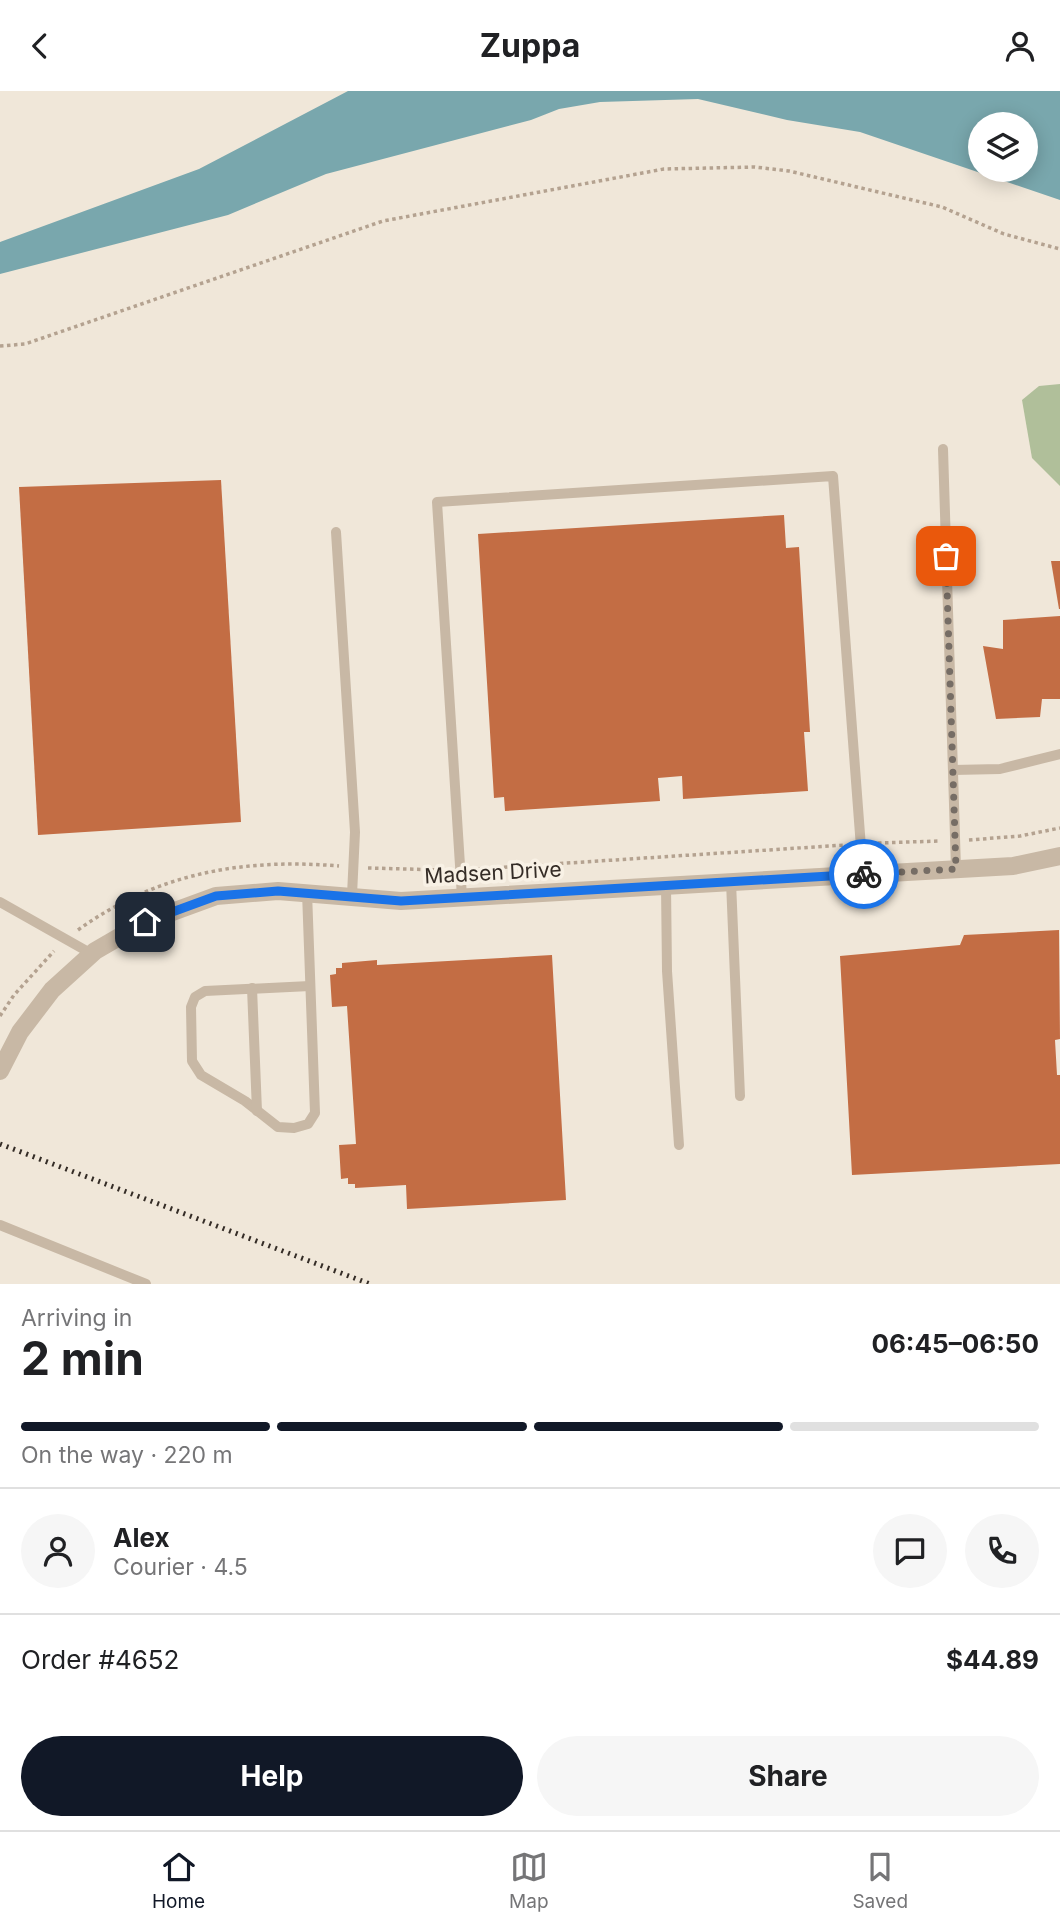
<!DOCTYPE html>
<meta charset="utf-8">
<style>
:root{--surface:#fff;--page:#f6f6f6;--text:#202124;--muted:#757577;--line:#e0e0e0;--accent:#111827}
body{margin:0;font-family:Inter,sans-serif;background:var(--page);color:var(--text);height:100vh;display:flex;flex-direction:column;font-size:26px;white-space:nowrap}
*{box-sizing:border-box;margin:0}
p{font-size:23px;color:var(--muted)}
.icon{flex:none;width:38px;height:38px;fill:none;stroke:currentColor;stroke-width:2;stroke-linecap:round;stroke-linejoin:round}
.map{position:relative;height:1193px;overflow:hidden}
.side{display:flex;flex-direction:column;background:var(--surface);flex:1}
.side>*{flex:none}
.controls{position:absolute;left:968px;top:21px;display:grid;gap:14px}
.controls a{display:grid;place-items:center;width:70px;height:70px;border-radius:50%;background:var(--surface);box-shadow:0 4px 18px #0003;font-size:35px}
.pin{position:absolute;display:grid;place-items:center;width:60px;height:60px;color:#fff;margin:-30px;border-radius:14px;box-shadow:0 4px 10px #0006}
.courier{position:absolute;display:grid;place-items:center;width:70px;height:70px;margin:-35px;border:5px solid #1a73e8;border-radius:50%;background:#fff;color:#222;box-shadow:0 2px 9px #0007}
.head em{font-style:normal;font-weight:700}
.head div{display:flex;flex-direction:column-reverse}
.head{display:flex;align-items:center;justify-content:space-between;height:119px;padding:0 21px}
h1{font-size:46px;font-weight:700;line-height:52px}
.bar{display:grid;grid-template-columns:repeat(4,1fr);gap:10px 7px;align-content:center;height:84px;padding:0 21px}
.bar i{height:9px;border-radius:5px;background:var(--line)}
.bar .current{background:var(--accent)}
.bar p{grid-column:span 4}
.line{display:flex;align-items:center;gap:18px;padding:0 21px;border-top:2px solid var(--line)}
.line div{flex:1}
.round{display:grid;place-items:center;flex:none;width:74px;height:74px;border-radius:37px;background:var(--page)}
.button{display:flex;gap:14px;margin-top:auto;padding:14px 21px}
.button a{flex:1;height:80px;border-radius:42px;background:var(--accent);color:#fff;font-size:28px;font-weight:700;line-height:80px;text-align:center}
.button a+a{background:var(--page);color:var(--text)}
header{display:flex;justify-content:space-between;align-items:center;height:91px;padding:0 21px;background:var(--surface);font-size:32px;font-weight:700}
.tabs{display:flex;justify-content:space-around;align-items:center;height:98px;border-top:2px solid var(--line);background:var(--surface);font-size:19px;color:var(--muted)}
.tabs a{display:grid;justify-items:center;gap:4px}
.tabs .current{color:var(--accent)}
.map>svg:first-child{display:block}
.green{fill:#b0bf9a}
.water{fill:#79a7ad;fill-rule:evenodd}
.building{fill:#c36d44}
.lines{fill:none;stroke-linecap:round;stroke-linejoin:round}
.path{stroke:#b4a290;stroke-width:3.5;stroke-dasharray:3.5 3.5;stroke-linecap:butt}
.lane{stroke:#c8b8a5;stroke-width:10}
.street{stroke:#c8b8a5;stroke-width:18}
.rail{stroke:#342c26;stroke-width:5;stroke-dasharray:2 5;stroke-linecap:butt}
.done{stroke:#766d65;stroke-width:7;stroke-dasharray:0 12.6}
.route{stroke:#1a73e8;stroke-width:9}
.labels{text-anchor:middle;stroke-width:7;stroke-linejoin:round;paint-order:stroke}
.street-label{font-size:21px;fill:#342c26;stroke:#f8f1e5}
</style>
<header><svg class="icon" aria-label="back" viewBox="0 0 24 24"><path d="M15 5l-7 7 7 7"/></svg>Zuppa<svg class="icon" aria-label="person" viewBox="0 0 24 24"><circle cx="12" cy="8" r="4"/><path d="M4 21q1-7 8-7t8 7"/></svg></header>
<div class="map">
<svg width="1060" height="1193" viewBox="0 0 1060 1193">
<rect width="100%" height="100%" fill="#f0e7d9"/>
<path class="green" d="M 1060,293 L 1060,395 L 1032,367 L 1022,309 L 1039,295 Z"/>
<path class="water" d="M 348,0 L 1060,0 L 1060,109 L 860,41 L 787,29 L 698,8 L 600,11 L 559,18 L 531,29 L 326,83 L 228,124 L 0,183 L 0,151 L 199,78 ZM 980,33 L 1026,33 L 1026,79 L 980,79 Z"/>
<g class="building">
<path d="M 221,389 L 241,731 L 38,744 L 19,396 Z"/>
<path d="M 784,424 L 786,457 L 799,456 L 810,641 L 804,641 L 808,700 L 683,708 L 682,685 L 658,687 L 660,710 L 505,720 L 504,706 L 494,707 L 478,443 Z"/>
<path d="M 1051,470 L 1060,470 L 1060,518 L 1059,518 Z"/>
<path d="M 1060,525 L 1060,608 L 1042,608 L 1040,626 L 996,628 L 983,555 L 1003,558 L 1003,529 Z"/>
<path d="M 1059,839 L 1060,948 L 1055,949 L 1057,984 L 1060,984 L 1060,1073 L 852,1084 L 840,865 L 960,854 L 964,844 Z"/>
<path d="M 552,864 L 566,1109 L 407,1118 L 406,1094 L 355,1097 L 355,1093 L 348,1093 L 348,1087 L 341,1088 L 339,1054 L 356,1053 L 347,915 L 332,916 L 330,884 L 336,883 L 336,877 L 342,877 L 342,872 L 377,869 L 377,874 Z"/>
</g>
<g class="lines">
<g class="path">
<path d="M 0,255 L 25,253 L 383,130 L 664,78 L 755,76 L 789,80 L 942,116 L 1004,143 L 1060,158"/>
<path d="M 969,749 L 1020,745 L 1060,737"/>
<path d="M 878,752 L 940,750"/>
<path d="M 368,777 L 444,779"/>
<path d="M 476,778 L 845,754"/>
<path d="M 78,839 C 157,782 243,767 339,775"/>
<path d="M 0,925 L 14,904 L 54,860"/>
</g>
<g class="lane">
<path d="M 943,358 L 956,778"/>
<path d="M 336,441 L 355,741 L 352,804"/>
<path d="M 953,679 L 1000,678 L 1060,663"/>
<path d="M 731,791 L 740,1005"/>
<path d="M 666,795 L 667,880 L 679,1054"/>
<path d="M 307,801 L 315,1022 L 308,1033 L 294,1037 L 278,1036 L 245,1010 L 201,984 L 192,970 L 191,916 L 195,906 L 205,900 L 310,895"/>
<path d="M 462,806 L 437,411 L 833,385 L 863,783"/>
<path d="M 0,811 L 92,863"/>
<path d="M 252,897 L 257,1020"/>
<path d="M 0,1134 L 146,1193"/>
</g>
<path class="street" d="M 0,980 L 20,941 L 52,899 L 95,860 L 145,831 L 216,805 L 278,800 L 401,810 L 1013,775 L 1060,765"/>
<path class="rail" d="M 0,1053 L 370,1193"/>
</g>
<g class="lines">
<path class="done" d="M 864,783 L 956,778 L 946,465"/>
<path class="route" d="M 145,831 L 216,805 L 278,800 L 401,810 L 864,783"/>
</g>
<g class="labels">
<g class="street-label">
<text transform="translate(493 782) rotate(-3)" y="7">Madsen Drive</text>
</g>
</g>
</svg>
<div class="controls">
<a><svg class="icon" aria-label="layers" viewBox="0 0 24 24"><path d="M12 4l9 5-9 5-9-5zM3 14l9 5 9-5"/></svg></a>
</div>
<div class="pin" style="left:946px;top:465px;background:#ea580c"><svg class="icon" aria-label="bag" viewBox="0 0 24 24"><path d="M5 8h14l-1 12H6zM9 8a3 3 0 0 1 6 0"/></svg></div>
<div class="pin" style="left:145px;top:831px;background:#1f2937"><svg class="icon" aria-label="home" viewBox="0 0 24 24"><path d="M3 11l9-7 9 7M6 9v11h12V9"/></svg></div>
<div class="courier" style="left:864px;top:783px"><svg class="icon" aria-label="bike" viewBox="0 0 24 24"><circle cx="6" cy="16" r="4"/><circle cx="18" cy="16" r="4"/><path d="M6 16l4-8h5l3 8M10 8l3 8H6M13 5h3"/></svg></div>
</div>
<section class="side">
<div class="head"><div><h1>2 min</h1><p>Arriving in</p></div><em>06:45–06:50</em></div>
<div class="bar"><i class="current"></i><i class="current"></i><i class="current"></i><i></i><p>On the way · 220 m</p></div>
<div class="line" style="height:126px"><a class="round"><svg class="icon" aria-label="person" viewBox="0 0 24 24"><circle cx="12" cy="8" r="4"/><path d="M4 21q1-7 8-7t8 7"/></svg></a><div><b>Alex</b><p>Courier · 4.5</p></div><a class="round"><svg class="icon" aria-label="chat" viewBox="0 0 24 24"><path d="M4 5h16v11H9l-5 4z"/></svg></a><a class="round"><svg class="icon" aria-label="phone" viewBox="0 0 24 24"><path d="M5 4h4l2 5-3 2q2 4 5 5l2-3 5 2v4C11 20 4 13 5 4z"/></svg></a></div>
<div class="line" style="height:91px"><div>Order #4652</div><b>$44.89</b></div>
<div class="button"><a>Help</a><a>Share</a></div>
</section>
<nav class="tabs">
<a class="current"><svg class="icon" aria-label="home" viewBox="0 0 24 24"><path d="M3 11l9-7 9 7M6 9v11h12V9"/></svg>Home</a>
<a><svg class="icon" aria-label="map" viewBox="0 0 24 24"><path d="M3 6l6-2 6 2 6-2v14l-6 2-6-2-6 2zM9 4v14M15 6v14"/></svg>Map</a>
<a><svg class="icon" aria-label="saved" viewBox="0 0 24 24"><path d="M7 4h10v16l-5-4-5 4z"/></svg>Saved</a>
</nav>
